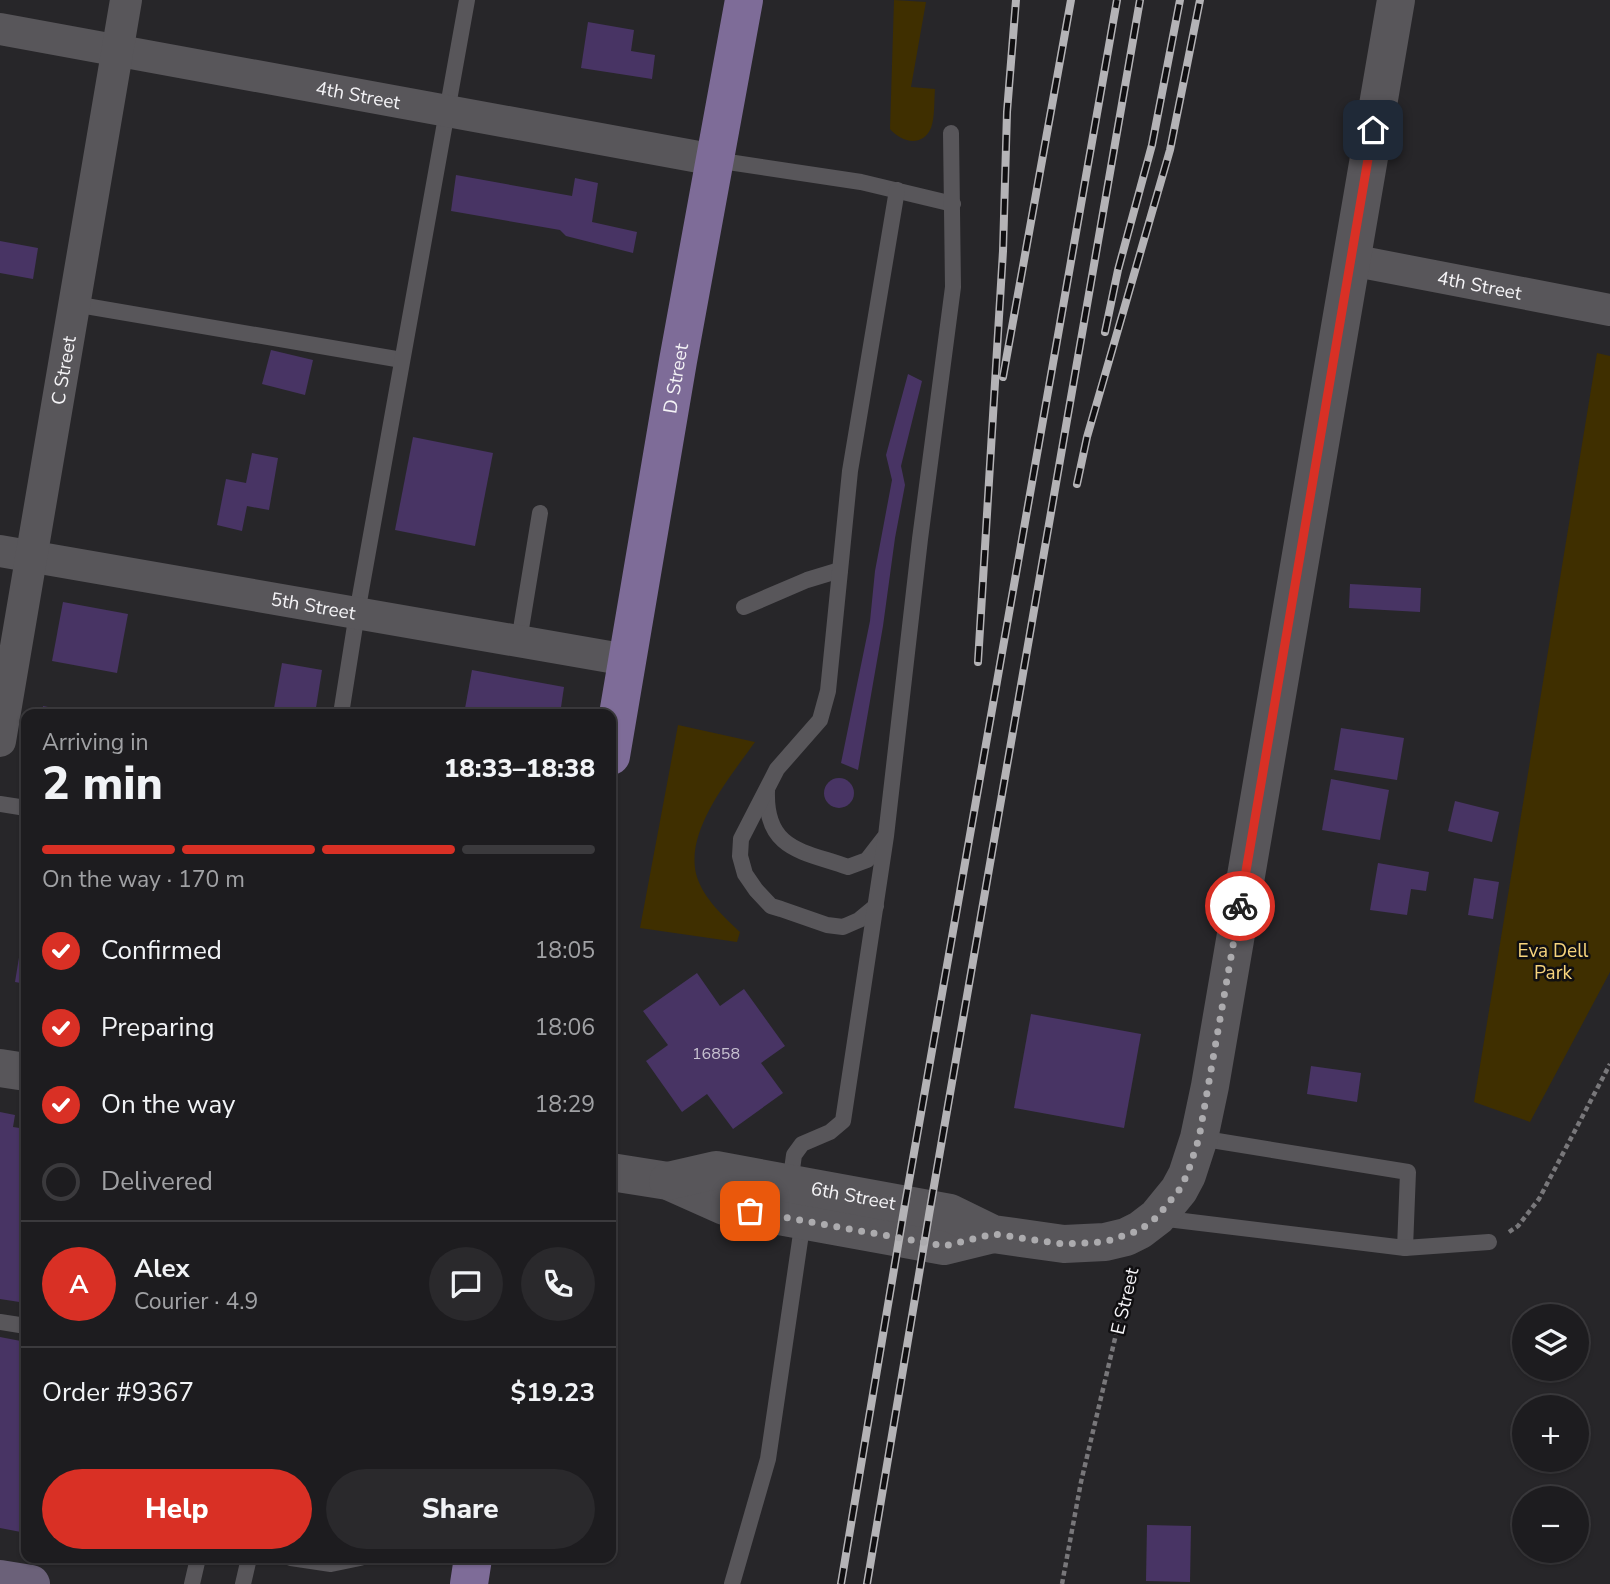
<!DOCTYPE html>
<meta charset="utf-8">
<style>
:root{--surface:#1d1c1f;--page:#2a292c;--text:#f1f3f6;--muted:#a0a1a4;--line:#3b3a3d;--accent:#d93025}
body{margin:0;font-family:"Nunito Sans",sans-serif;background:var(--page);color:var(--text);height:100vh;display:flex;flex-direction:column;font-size:26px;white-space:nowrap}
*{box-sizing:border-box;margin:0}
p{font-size:23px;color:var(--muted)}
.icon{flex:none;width:38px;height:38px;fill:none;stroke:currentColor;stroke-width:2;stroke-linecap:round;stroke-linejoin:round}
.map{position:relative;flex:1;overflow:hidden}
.side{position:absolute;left:21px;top:709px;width:595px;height:854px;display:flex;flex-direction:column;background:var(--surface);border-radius:14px;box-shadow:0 2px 5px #0004,0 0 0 2px var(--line)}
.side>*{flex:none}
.fabs{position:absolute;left:1512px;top:1304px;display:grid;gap:14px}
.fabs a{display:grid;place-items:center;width:77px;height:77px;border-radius:50%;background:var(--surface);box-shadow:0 2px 5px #0004,0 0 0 2px var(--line);font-size:35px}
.pin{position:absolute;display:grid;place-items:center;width:60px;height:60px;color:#fff;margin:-30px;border-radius:14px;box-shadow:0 4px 10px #0006}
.courier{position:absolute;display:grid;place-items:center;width:70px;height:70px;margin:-35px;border:5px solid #d93025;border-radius:50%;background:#fff;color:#222;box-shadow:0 2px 9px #0007}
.head em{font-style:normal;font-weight:800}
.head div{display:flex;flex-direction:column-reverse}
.head{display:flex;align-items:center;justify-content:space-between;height:119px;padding:0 21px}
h1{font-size:46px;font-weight:800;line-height:52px}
.bar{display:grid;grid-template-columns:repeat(4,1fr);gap:10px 7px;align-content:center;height:84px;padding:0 21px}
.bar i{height:9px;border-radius:5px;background:var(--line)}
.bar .selected{background:var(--accent)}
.bar p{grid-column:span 4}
.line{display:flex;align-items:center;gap:18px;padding:0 21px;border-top:2px solid var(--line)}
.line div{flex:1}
.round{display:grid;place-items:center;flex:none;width:74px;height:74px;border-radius:37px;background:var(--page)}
ol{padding:0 21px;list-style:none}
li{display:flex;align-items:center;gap:21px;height:77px}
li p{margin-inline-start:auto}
li .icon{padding:7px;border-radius:50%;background:var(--accent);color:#fff;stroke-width:4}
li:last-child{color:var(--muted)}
li i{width:38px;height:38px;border:4px solid var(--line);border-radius:50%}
.primary-button{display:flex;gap:14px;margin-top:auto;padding:14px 21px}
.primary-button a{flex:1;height:80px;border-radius:42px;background:var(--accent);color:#fff;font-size:28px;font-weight:800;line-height:80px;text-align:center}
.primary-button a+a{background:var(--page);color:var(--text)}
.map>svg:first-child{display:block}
.green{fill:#3f2f00}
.building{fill:#483464}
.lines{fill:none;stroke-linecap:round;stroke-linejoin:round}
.path{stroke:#78777a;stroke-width:4.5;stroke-dasharray:5 3.5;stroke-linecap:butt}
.service{stroke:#58565a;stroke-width:16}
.minor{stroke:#58565a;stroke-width:32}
.tertiary{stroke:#58565a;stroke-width:38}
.secondary{stroke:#6b6179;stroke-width:38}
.primary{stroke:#7e6c98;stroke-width:38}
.rail-casing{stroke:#b4b3b6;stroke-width:8}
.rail{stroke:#100f11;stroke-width:5;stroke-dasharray:16;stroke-linecap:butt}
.done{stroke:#acabae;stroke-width:7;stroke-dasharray:0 12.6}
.route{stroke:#d93025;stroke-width:9}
.labels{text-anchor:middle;stroke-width:5;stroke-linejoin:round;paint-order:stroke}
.number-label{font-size:16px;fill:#c9c3d2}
.street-label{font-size:19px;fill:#f4f3f6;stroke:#100f11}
.park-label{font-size:19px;fill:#f7d47d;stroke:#100f11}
</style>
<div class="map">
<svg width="1610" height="1584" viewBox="0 0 1610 1584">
<rect width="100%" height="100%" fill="#272629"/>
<g class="green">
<path d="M 894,0 L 926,2 L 911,87 L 935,89 C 934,100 935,118 931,128 C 922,148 901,142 890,129 Z"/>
<path d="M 1597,353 L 1610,356 L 1610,972 L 1530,1122 L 1474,1102 Z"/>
<path d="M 678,725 L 755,742 C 731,776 683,832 697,877 C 704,899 724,917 740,932 L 737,942 L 640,928 Z"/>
</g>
<g class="building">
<path d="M 588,22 L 634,30 L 631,51 L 655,55 L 652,79 L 581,68 Z"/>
<path d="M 456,175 L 572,196 L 575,178 L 598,183 L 592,222 L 637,232 L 633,253 L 566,236 L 560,230 L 451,211 Z"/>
<path d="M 0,241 L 38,248 L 33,279 L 0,273 Z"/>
<path d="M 271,350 L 313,360 L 305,395 L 262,384 Z"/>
<path d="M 908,374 L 922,381 L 901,466 L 905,485 L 895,538 L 883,626 L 858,770 L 841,763 L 870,621 L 875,571 L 892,480 L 886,455 Z"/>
<path d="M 413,437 L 493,453 L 475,546 L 395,530 Z"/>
<path d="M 252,453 L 278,458 L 269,510 L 247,506 L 242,531 L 217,525 L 226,479 L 246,483 Z"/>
<path d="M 1350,584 L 1421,588 L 1420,612 L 1349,608 Z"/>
<path d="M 63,602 L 128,614 L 117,673 L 52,661 Z"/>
<path d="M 282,663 L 322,670 L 315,714 L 273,714 Z"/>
<path d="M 472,670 L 564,687 L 560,714 L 464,714 Z"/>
<path d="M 43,706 L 78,713 L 78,714 L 42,714 Z"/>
<path d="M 1341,728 L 1404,738 L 1397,780 L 1334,770 Z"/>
<circle cx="839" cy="793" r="15"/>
<path d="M 1331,779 L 1389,790 L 1380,840 L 1322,830 Z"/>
<path d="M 1455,801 L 1499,812 L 1492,842 L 1448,831 Z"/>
<path d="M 1378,863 L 1429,872 L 1426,891 L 1411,889 L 1407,915 L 1370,910 Z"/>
<path d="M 1474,878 L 1499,882 L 1493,919 L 1468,915 Z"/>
<path d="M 25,921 L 26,922 L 26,984 L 15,982 Z"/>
<path d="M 697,973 L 720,1006 L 744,989 L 785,1046 L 761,1063 L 783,1093 L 733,1129 L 707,1094 L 682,1112 L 646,1061 L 668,1045 L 643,1011 Z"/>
<path d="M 1031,1014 L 1141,1034 L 1124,1128 L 1014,1108 Z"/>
<path d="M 1311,1066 L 1361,1073 L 1357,1102 L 1307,1094 Z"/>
<path d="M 0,1112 L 15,1115 L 13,1127 L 26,1129 L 26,1303 L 0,1299 Z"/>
<path d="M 0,1337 L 26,1342 L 26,1533 L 0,1528 Z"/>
<path d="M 1147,1525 L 1191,1526 L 1190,1582 L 1146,1581 Z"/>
</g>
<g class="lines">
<g class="path">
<path d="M 1509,1232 L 1518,1226 L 1539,1199 L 1610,1064"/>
<path d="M 1062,1584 L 1081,1482 L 1131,1271"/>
</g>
<g class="service">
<path d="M 715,160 L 861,182 L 953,204"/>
<path d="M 74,304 L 402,360"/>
<path d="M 744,607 L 807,580 L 840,570"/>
<path d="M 519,641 L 540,513"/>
<path d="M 341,714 L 357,613 L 467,0"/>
<path d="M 767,791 C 765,851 804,851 848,867 L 867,860 L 884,838"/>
<path d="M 0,804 L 26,808"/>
<path d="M 876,906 L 859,920 L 843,927 L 827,925 L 781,909 L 771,906 L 756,890 L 745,874 L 740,856 L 741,839 L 777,769 L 820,720 L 828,691 L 850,471 L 897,190"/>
<path d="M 1199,1138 L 1408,1172 L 1405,1248"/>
<path d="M 790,1184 L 794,1155 L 802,1144 L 830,1132 L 843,1121 L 886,836 L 920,539 L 953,287 L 951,133"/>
<path d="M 1159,1218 L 1405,1248 L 1489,1242"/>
<path d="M 0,1322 L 26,1326"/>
<path d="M 291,1558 L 331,1564 L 360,1558"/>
<path d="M 192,1584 L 198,1558"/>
<path d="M 243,1584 L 249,1558"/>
<path d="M 732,1584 L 768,1459 L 803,1220"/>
</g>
<g class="minor">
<path id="s1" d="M 0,29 L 715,160"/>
<path id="s2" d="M 1351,260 L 1610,310"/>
<path id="s3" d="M 0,551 L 627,660"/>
<path id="s4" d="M 0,741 L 126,0"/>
</g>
<g class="tertiary">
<path d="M 0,1068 L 26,1072"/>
<path d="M 611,1172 L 668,1181 L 724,1206 L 944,1246 L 993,1234"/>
<path id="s5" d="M 668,1181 L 716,1170 L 950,1213 L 993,1234 L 1064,1244 L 1105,1242 L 1126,1237 L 1140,1230 L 1157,1217 L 1179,1190 L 1187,1175 L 1199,1138 L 1210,1086 L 1396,0"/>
</g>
<path class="secondary" d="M 0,1579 L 31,1584"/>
<g class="primary">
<path id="s6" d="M 611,756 L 678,361 L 744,0"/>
<path d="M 469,1584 L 473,1558"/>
</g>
<g class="rail-casing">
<g id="rail">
<path d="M 1105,332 L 1118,270 L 1152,145 L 1180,0"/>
<path d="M 1003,377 L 1071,0"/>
<path d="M 1077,484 L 1087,437 L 1170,150 L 1200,0"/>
<path d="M 978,662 L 1003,251 L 1007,112 L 1016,0"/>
<path d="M 841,1584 L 905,1204 L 1117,0"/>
<path d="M 867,1584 L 930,1209 L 1140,0"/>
</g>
</g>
<use href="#rail" class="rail"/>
</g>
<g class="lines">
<path class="done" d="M 750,1211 L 944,1246 L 993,1234 L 1064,1244 L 1105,1242 L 1140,1230 L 1157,1217 L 1179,1190 L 1187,1175 L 1199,1138 L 1240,906"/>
<path class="route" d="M 1240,906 L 1373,130"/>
</g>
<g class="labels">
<g class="number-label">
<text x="716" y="1059">16858</text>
</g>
<g class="street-label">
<text dy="7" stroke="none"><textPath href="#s1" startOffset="364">4th Street</textPath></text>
<text dy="7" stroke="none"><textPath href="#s2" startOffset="131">4th Street</textPath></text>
<text dy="7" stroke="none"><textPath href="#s4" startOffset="376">C Street</textPath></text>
<text dy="7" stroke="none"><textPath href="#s6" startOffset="383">D Street</textPath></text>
<text dy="7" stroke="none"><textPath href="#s3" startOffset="318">5th Street</textPath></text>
<text dy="7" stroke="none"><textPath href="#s5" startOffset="189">6th Street</textPath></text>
<text transform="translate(1124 1301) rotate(-77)" y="7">E Street</text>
</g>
<g class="park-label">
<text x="1553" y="957">Eva Dell<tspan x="1553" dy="22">Park</tspan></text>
</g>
</g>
</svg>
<div class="fabs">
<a><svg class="icon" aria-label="layers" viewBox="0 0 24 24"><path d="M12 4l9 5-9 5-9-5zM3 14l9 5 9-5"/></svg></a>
<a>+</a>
<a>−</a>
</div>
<div class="pin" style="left:750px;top:1211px;background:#ea580c"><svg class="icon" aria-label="bag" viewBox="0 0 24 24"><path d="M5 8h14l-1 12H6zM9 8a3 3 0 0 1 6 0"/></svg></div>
<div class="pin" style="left:1373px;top:130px;background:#1f2937"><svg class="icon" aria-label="home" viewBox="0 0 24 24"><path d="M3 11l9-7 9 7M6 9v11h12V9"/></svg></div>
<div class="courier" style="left:1240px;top:906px"><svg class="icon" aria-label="bike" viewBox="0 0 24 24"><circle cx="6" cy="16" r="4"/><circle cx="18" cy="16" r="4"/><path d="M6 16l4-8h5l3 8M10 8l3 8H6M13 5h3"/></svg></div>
<section class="side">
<div class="head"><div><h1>2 min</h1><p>Arriving in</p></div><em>18:33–18:38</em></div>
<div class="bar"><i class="selected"></i><i class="selected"></i><i class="selected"></i><i></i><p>On the way · 170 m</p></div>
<ol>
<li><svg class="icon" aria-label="check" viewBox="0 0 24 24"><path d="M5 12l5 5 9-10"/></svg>Confirmed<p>18:05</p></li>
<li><svg class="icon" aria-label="check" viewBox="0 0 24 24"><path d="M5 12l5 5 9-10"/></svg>Preparing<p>18:06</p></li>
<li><svg class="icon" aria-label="check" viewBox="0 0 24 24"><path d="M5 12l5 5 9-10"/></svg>On the way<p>18:29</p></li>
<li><i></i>Delivered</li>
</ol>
<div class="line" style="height:126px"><b class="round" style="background:var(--accent);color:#fff">A</b><div><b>Alex</b><p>Courier · 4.9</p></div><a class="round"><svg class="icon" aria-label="chat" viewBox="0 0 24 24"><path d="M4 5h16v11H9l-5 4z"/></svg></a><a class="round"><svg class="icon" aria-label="phone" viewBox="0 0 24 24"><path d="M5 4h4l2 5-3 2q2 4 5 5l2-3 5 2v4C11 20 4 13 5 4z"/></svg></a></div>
<div class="line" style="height:91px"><div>Order #9367</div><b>$19.23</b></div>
<div class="primary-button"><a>Help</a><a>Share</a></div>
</section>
</div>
